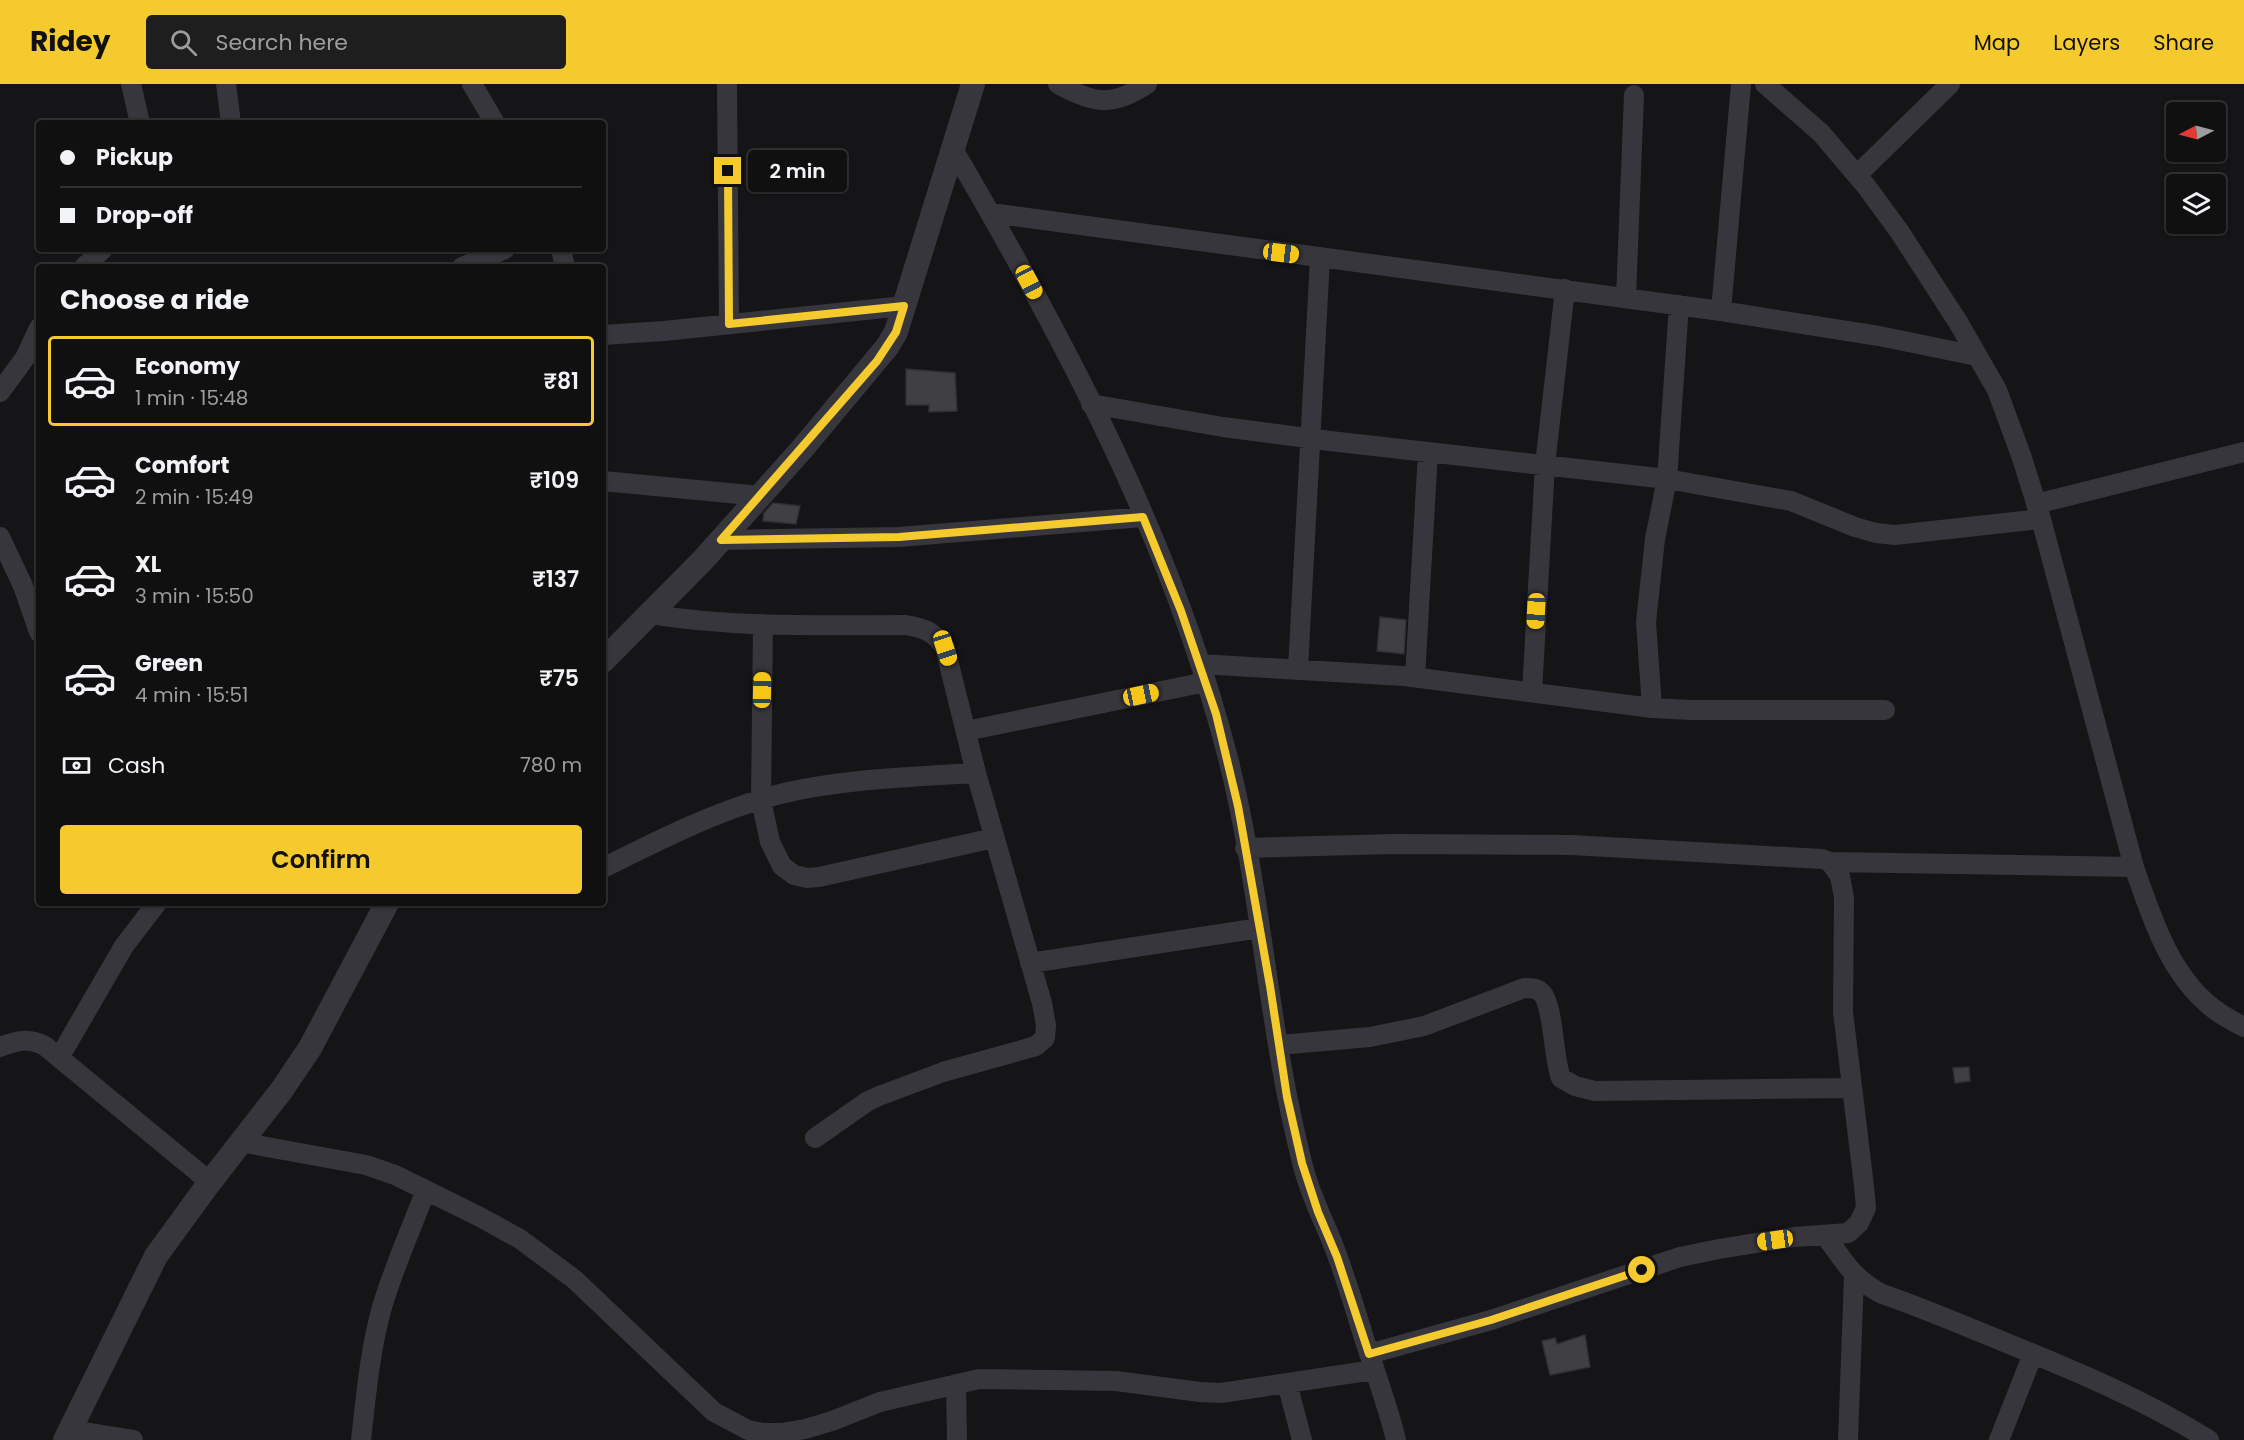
<!DOCTYPE html>
<html lang="en">
<head>
<meta charset="utf-8">
<style>
	:root { --surface:#101011; --page:#1e1e1f; --text:#f1f3f6; --muted:#9c9d9f; --line:#303031; --accent:#f5ca2f }
	body { margin:0; font-family:Poppins,sans-serif; background:var(--page); color:var(--text); height:100vh; display:flex; flex-direction:column; font-size:22px; white-space:nowrap }
	* { box-sizing:border-box; margin:0 }
	p { font-size:20px; color:var(--muted) }
	.icon { flex:none; width:33px; height:33px; fill:none; stroke:currentColor; stroke-width:2; stroke-linecap:round; stroke-linejoin:round }
	.map { position:relative; flex:1; overflow:hidden }
	.drawer { position:absolute; left:36px; top:180px; width:570px; height:642px; display:flex; flex-direction:column; background:var(--surface); border-radius:6px; box-shadow:0 2px 4px #0004,0 0 0 2px var(--line) }
	.drawer>* { flex:none }
	.banner { position:absolute; left:36px; top:36px; width:570px; height:132px; border-radius:6px; box-shadow:0 2px 4px #0004,0 0 0 2px var(--line); display:grid; align-content:center; height:132px; padding:0 24px; background:var(--surface) }
	.needle { width:39px; rotate:264deg }
	.buttons { position:absolute; left:2166px; top:18px; display:grid; gap:12px }
	.buttons a { display:grid; place-items:center; width:60px; height:60px; border-radius:6px; background:var(--surface); box-shadow:0 2px 4px #0004,0 0 0 2px var(--line); font-size:30px }
	.end { position:absolute; width:27px; height:27px; margin:-14px; border:8px solid #f5ca2f; background:#111; box-shadow:0 0 0 3px #111 }
	.from { border-radius:50% }
	.bubble { position:absolute; height:42px; border-radius:6px; background:var(--surface); box-shadow:0 2px 4px #0004,0 0 0 2px var(--line); font-size:20px; font-weight:600; line-height:42px; text-align:center }
	.car { position:absolute; width:18px; height:36px; margin:-18px -9px; border-radius:8px; box-shadow:0 0 4px 2px #0007; background:linear-gradient(#f5c518 24%,#345 0 40%,#f5c518 0 76%,#345 0 86%,#f5c518 0) }
	.banner b { display:flex; align-items:center; gap:21px; height:57px; font-size:22px }
	.banner b+b { border-top:2px solid var(--line) }
	.banner i { width:15px; height:15px; background:var(--text) }
	ul { padding:0; list-style:none }
	li { display:flex; align-items:center; gap:18px; height:90px; margin:0 12px 9px; padding:0 12px; border:3px solid transparent; border-radius:6px }
	li div { flex:1 }
	li b { display:block; font-size:22px }
	li em { font-style:normal; font-weight:600 }
	li.current { border-color:var(--accent) }
	li>.icon { width:54px; height:54px; stroke-width:1.5 }
	h2 { padding:0 24px; font-size:27px; line-height:72px }
	.pay { display:flex; align-items:center; gap:15px; height:66px; padding:0 24px; font-size:22px }
	.pay p { margin-inline-start:auto }
	.button { display:flex; gap:12px; margin-top:auto; padding:12px 24px }
	.button a { flex:1; height:69px; border-radius:6px; background:var(--accent); color:#111; font-size:24px; font-weight:600; line-height:69px; text-align:center }
	header { display:flex; align-items:center; gap:36px; box-sizing:border-box; height:84px; padding:0 30px; background:var(--accent); color:#111 }
	header strong { font-size:28px }
	nav { display:flex; gap:33px; margin-inline-start:auto; font-size:21px }
	.search { width:420px; height:54px; background:var(--page); display:flex; align-items:center; gap:15px; box-sizing:border-box; padding:0 21px; border-radius:6px; color:var(--muted); font-size:22px }
	.map>svg:first-child { display:block }
</style>
</head>
<body>
<header>
<strong>Ridey</strong>
<div class="search"><svg class="icon" aria-label="search" viewBox="0 0 24 24"><circle cx="10" cy="10" r="6"/><path d="M15 15l6 6"/></svg>Search here</div>
<nav><a>Map</a><a>Layers</a><a>Share</a></nav>
</header>
<div class="map">
<svg width="2244" height="1356" viewBox="0 0 2244 1356">
	<rect width="100%" height="100%" fill="#151517"/>
	<!-- building -->
	<path fill="#403f44" stroke="#302f33" stroke-width="1.5" d="M 906,285 L 955,289 L 957,327 L 929,328 L 929,321 L 906,321 Z
		M 773,419 L 800,422 L 796,440 L 763,437 L 764,429 Z
		M 1380,533 L 1406,536 L 1404,570 L 1377,567 Z
		M 1969,983 L 1970,997 L 1955,999 L 1953,984 Z
		M 1585,1251 L 1590,1283 L 1550,1291 L 1542,1257 L 1555,1254 L 1557,1260 Z"/>
	<g fill="none" stroke-linecap="round" stroke-linejoin="round">
		<!-- minor -->
		<path stroke="#36363c" stroke-width="20" d="M 131,0 L 140,39
			M 226,0 L 231,39
			M 472,0 L 495,39
			M 727,0 L 729,240
			M 1058,0 C 1094,20 1113,23 1147,0
			M 1765,0 L 1821,49 L 1866,102 L 1899,147 L 1958,238 L 1997,306 L 2022,374 L 2041,435 L 2134,783 C 2151,831 2168,887 2209,921 C 2219,930 2232,937 2244,943
			M 953,65 C 1065,256 1173,459 1228,674 C 1262,808 1268,948 1303,1082 C 1309,1107 1320,1129 1330,1153 C 1344,1186 1354,1223 1365,1257 C 1376,1290 1388,1323 1396,1356
			M 1857,91 L 1950,0
			M 991,129 L 1721,227 L 1879,252 L 1977,272
			M 561,165 L 565,183
			M 84,183 L 103,165
			M 462,183 L 505,165
			M 1626,214 L 1634,11
			M 1721,227 L 1741,0
			M 603,251 L 664,247 L 904,222
			M 0,308 L 25,274 L 39,244
			M 1091,320 L 1223,343 L 1330,357 L 1667,395 L 1791,417 L 1855,443 L 1876,449 L 1895,451 L 2041,435
			M 603,397 L 760,412
			M 2036,420 L 2244,368
			M 0,453 L 23,502 L 39,548
			M 721,456 L 899,453 L 1143,433
			M 649,530 C 734,544 820,541 906,541 C 924,544 935,548 945,564 L 976,689 L 1042,919 L 1046,941 L 1045,954 L 1036,962 L 943,988 L 879,1012 L 868,1017 L 815,1054
			M 763,540 L 761,716 L 770,758 L 782,782 L 794,791 L 807,794 L 819,793 L 994,754
			M 1200,580 L 1404,592 L 1652,624 L 1691,626 L 1885,626
			M 1298,585 L 1320,174
			M 1415,593 L 1428,368
			M 1532,608 L 1545,381 L 1565,205
			M 1652,624 L 1646,538 L 1655,455 L 1667,395 L 1679,221
			M 966,647 L 1206,598
			M 1245,764 L 1394,760 L 1572,761 L 1822,775 L 1830,778 L 1840,792 L 1844,814 L 1843,928 L 1864,1102 L 1866,1124 L 1859,1139 L 1848,1149 L 1794,1153 L 1719,1165 L 1680,1173 L 1491,1236 L 1369,1270
			M 1830,778 L 2134,783
			M 603,784 C 659,756 716,727 776,711 C 840,695 910,693 976,689
			M 1030,879 L 1260,844
			M 1279,961 L 1370,953 L 1424,942 L 1524,904 C 1531,904 1537,904 1542,909 C 1554,923 1553,974 1561,994 L 1575,1002 L 1595,1007 L 1851,1004
			M 0,963 C 16,957 29,953 45,962 L 210,1098
			M 59,974 L 124,862 L 157,819
			M 240,1058 L 366,1081 L 395,1091 L 480,1133 L 520,1155 L 574,1195 L 714,1328 L 748,1346 L 763,1349 L 782,1349 L 805,1345 L 832,1337 L 880,1318 L 979,1295 L 1116,1297 L 1200,1308 L 1221,1309 L 1374,1286
			M 1825,1151 C 1844,1177 1852,1194 1882,1210 C 1921,1223 1959,1240 1997,1255 C 2070,1285 2142,1314 2209,1356
			M 1287,1299 L 1302,1356
			M 956,1300 L 957,1356
			M 70,1346 L 133,1356
			M 361,1356 C 366,1312 370,1266 382,1223 C 394,1183 411,1145 426,1106
			M 1848,1356 L 1854,1192
			M 1999,1356 L 2033,1270"/>
		<!-- tertiary -->
		<path stroke="#36363c" stroke-width="24" d="M 603,577 L 703,476 L 802,365 L 887,263 L 896,248 L 973,0
			M 65,1356 L 156,1172 L 210,1098 L 281,1007 L 310,964 L 387,819"/>
	</g>
	<g fill="none" stroke-linecap="round" stroke-linejoin="round">
		<!-- route -->
		<path stroke="#f5ca2f" stroke-width="8" d="M 728,87 L 729,240 L 904,222 L 896,248 L 877,277 L 721,456 L 899,453 L 1143,433 L 1181,527 L 1216,630 L 1238,722 L 1270,902 L 1287,1013 L 1302,1079 L 1318,1128 L 1337,1173 L 1369,1270 L 1491,1236 L 1642,1186"/>
	</g>
</svg>
<div class="buttons">
<a><svg class="needle" viewBox="-14 -14 28 28"><path d="M0-13l5 13h-10z" fill="#e53935"/><path d="M0 13l5-13h-10z" fill="#9c9d9f"/></svg></a>
<a><svg class="icon" aria-label="layers" viewBox="0 0 24 24"><path d="M12 4l9 5-9 5-9-5zM3 14l9 5 9-5"/></svg></a>
</div>
<i class="end from" style="left:1642px;top:1186px"></i>
<i class="end" style="left:728px;top:87px"></i>
<div class="bubble" style="left:748px;top:66px;width:99px">2 min</div>
<i class="car" style="left:1281px;top:169px;rotate:97deg"></i>
<i class="car" style="left:1029px;top:198px;rotate:152deg"></i>
<i class="car" style="left:1536px;top:527px;rotate:183deg"></i>
<i class="car" style="left:945px;top:564px;rotate:162deg"></i>
<i class="car" style="left:762px;top:606px;rotate:1deg"></i>
<i class="car" style="left:1141px;top:611px;rotate:78deg"></i>
<i class="car" style="left:1775px;top:1156px;rotate:262deg"></i>
<div class="banner">
<b><i class="from"></i>Pickup</b>
<b><i></i>Drop-off</b>
</div>
<section class="drawer">
<h2>Choose a ride</h2>
<ul>
<li class="current"><svg class="icon" aria-label="car" viewBox="0 0 24 24"><path d="M5 17H2v-5l4-1 3-4h7l3 4 3 1v5h-3M9 17h6M6 11h13"/><circle cx="7" cy="17" r="2"/><circle cx="17" cy="17" r="2"/></svg><div><b>Economy</b><p>1 min · 15:48</p></div><em>₹81</em></li>
<li><svg class="icon" aria-label="car" viewBox="0 0 24 24"><path d="M5 17H2v-5l4-1 3-4h7l3 4 3 1v5h-3M9 17h6M6 11h13"/><circle cx="7" cy="17" r="2"/><circle cx="17" cy="17" r="2"/></svg><div><b>Comfort</b><p>2 min · 15:49</p></div><em>₹109</em></li>
<li><svg class="icon" aria-label="car" viewBox="0 0 24 24"><path d="M5 17H2v-5l4-1 3-4h7l3 4 3 1v5h-3M9 17h6M6 11h13"/><circle cx="7" cy="17" r="2"/><circle cx="17" cy="17" r="2"/></svg><div><b>XL</b><p>3 min · 15:50</p></div><em>₹137</em></li>
<li><svg class="icon" aria-label="car" viewBox="0 0 24 24"><path d="M5 17H2v-5l4-1 3-4h7l3 4 3 1v5h-3M9 17h6M6 11h13"/><circle cx="7" cy="17" r="2"/><circle cx="17" cy="17" r="2"/></svg><div><b>Green</b><p>4 min · 15:51</p></div><em>₹75</em></li>
</ul>
<div class="pay"><svg class="icon" aria-label="cash" viewBox="0 0 24 24"><path d="M3 7h18v10H3z"/><circle cx="12" cy="12" r="2"/></svg>Cash<p>780 m</p></div>
<div class="button"><a>Confirm</a></div>
</section>
</div>
</body>
</html>
